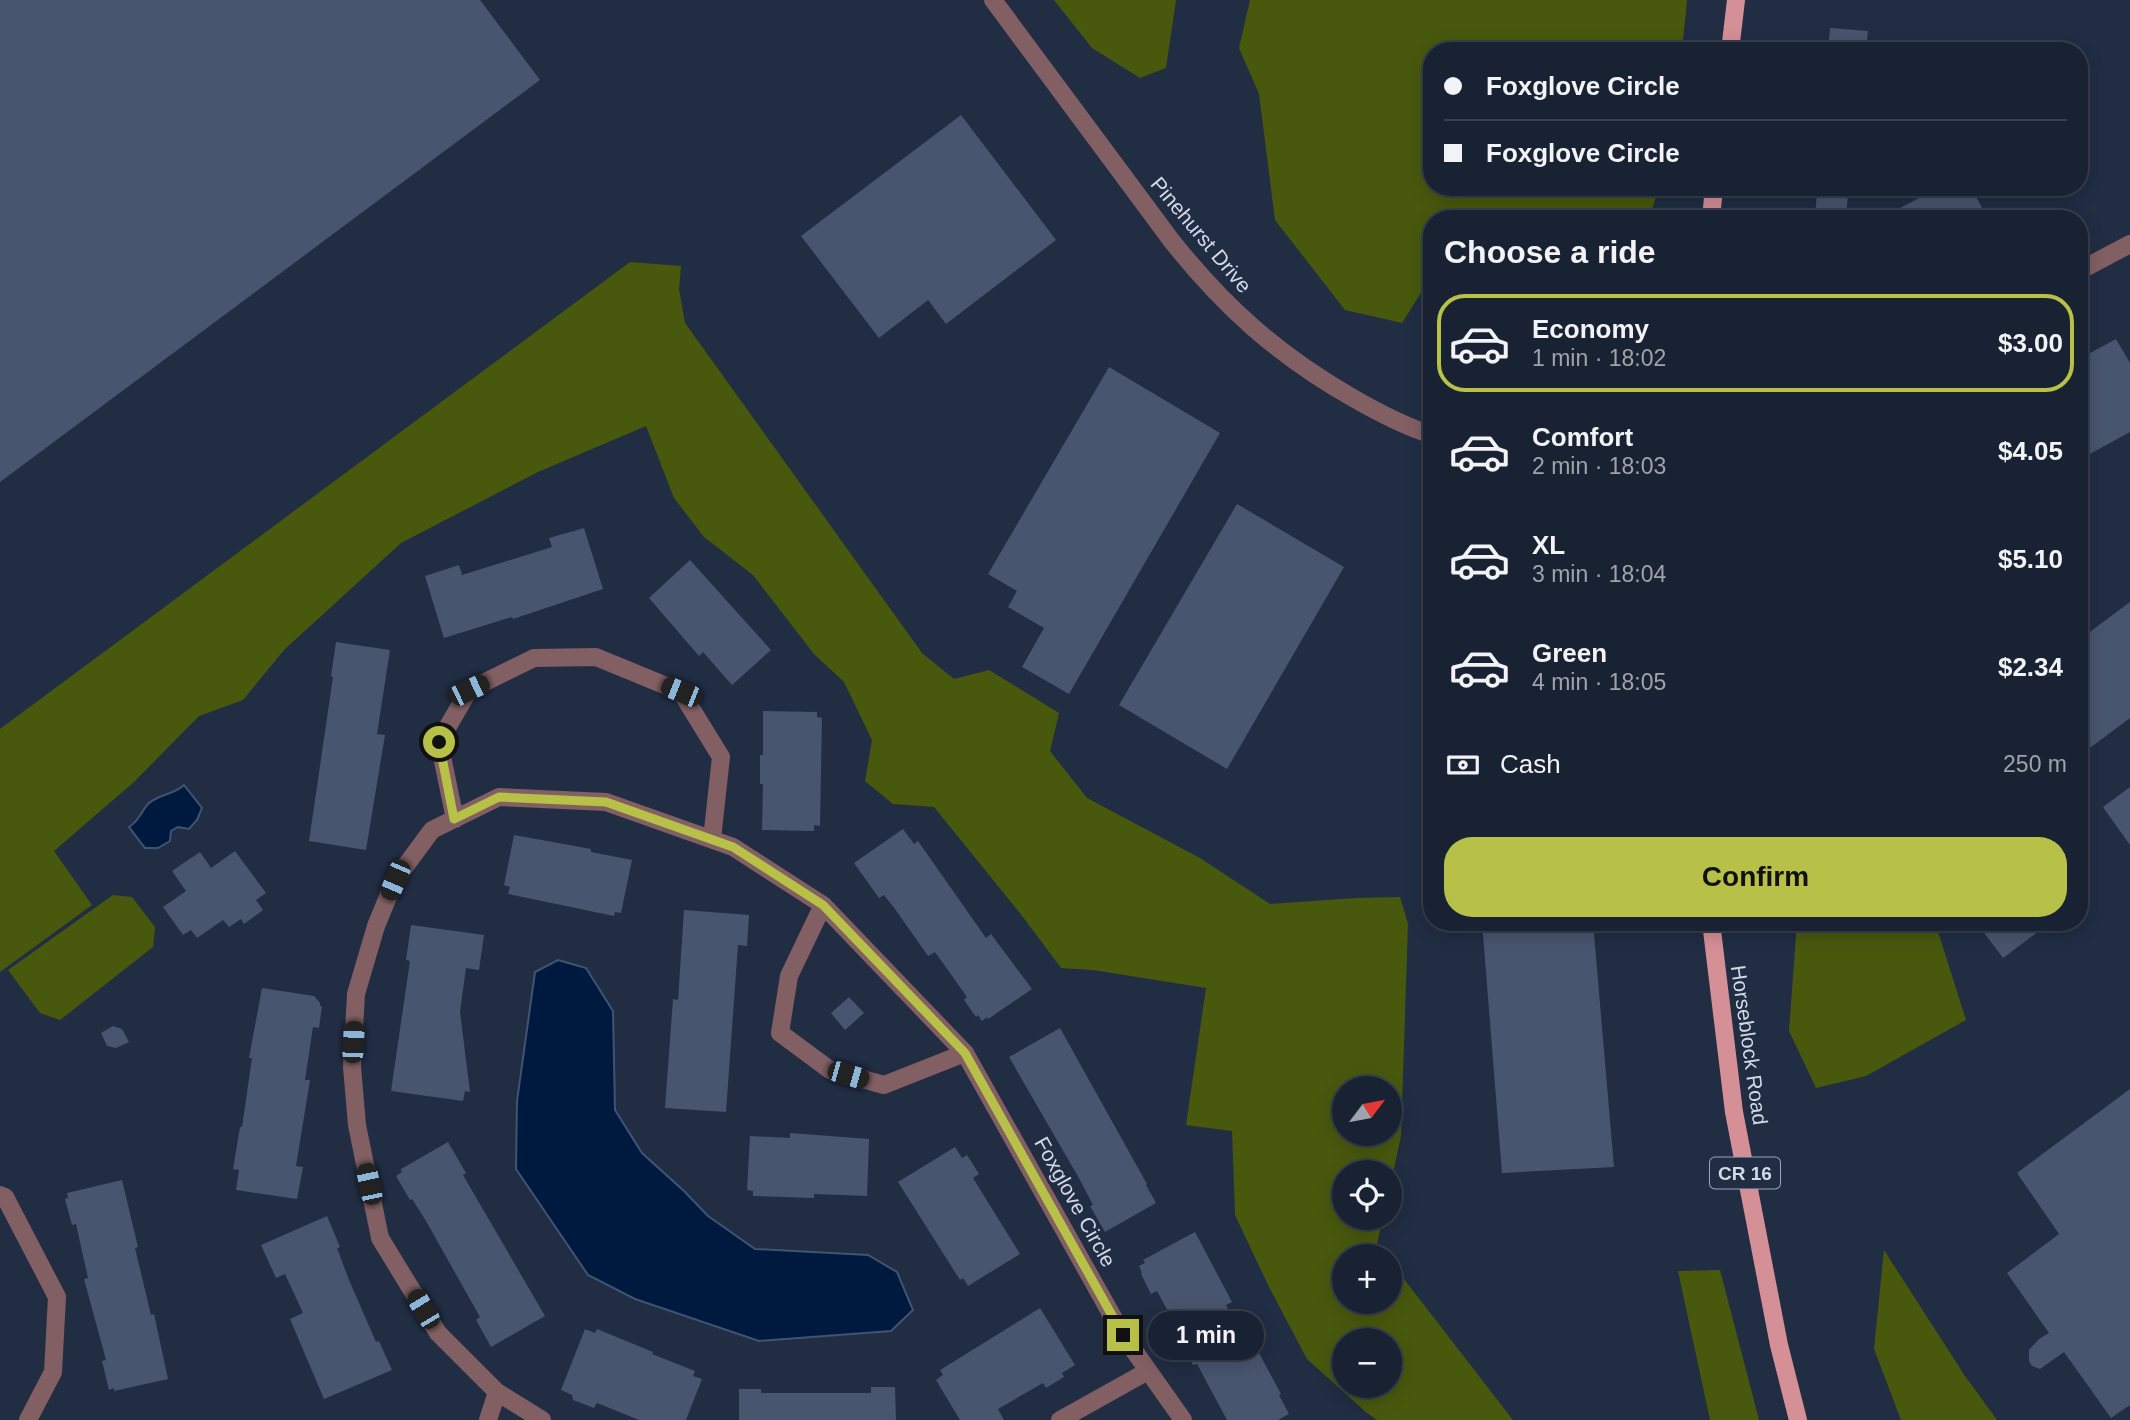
<!DOCTYPE html>
<html lang="en">
<head>
<meta charset="utf-8">
<style>
	:root { --surface:#192232; --page:#222a3a; --text:#f1f3f6; --muted:#9fa4ac; --line:#373f4d; --accent:#b8c147 }
	body { margin:0; font-family:Helvetica,sans-serif; background:var(--page); color:var(--text); height:100vh; display:flex; flex-direction:column; font-size:26px; white-space:nowrap }
	* { box-sizing:border-box; margin:0 }
	p { font-size:23px; color:var(--muted) }
	.icon { flex:none; width:38px; height:38px; fill:none; stroke:currentColor; stroke-width:2; stroke-linecap:round; stroke-linejoin:round }
	.map { position:relative; flex:1; overflow:hidden }
	.sheet { position:absolute; left:1423px; top:210px; width:665px; height:721px; display:flex; flex-direction:column; background:var(--surface); border-radius:28px; box-shadow:0 4px 18px #0003,0 0 0 2px var(--line) }
	.sheet>* { flex:none }
	.top-card { position:absolute; left:1423px; top:42px; width:665px; height:154px; border-radius:28px; box-shadow:0 4px 18px #0003,0 0 0 2px var(--line); display:grid; align-content:center; height:154px; padding:0 21px; background:var(--surface) }
	.needle { width:46px; rotate:58deg }
	.tools { position:absolute; left:1332px; top:1076px; display:grid; gap:14px }
	.tools a { display:grid; place-items:center; width:70px; height:70px; border-radius:50%; background:var(--surface); box-shadow:0 4px 18px #0003,0 0 0 2px var(--line); font-size:35px }
	.end { position:absolute; width:32px; height:32px; margin:-16px; border:9px solid #b8c147; background:#111; box-shadow:0 0 0 4px #111 }
	.from { border-radius:50% }
	.bubble { position:absolute; height:49px; border-radius:24px; background:var(--surface); box-shadow:0 4px 18px #0003,0 0 0 2px var(--line); font-size:23px; font-weight:800; line-height:49px; text-align:center }
	.car { position:absolute; width:21px; height:42px; margin:-21px -10px; border-radius:9px; box-shadow:0 0 5px 2px #0007; background:linear-gradient(#222 24%,#8ab4d8 0 40%,#222 0 76%,#8ab4d8 0 86%,#222 0) }
	.top-card b { display:flex; align-items:center; gap:24px; height:66px; font-size:26px }
	.top-card b+b { border-top:2px solid var(--line) }
	.top-card i { width:18px; height:18px; background:var(--text) }
	ul { padding:0; list-style:none }
	li { display:flex; align-items:center; gap:21px; height:98px; margin:0 14px 10px; padding:0 7px; border:4px solid transparent; border-radius:28px }
	li div { flex:1 }
	li b { display:block; font-size:26px }
	li em { font-style:normal; font-weight:800 }
	li.active { border-color:var(--accent) }
	li>.icon { width:63px; height:63px; stroke-width:1.5 }
	h2 { padding:0 21px; font-size:32px; line-height:84px }
	.pay { display:flex; align-items:center; gap:18px; height:77px; padding:0 21px; font-size:26px }
	.pay p { margin-inline-start:auto }
	.cta { display:flex; gap:14px; margin-top:auto; padding:14px 21px }
	.cta a { flex:1; height:80px; border-radius:28px; background:var(--accent); color:#111; font-size:28px; font-weight:800; line-height:80px; text-align:center }
	.map>svg:first-child { display:block }
</style>
</head>
<body>
<div class="map">
<svg width="2130" height="1420" viewBox="0 0 2130 1420">
	<rect width="100%" height="100%" fill="#212d43"/>
	<!-- green -->
	<path fill="#48590e" fill-rule="evenodd" d="M 1054,0 L 1176,0 L 1166,68 L 1140,78 L 1092,48 Z
		M 1250,0 L 1687,0 L 1682,51 L 1432,51 L 1432,187 L 1659,187 L 1649,219 L 1432,219 L 1431,277 L 1402,323 L 1345,310 L 1275,220 L 1259,94 L 1239,48 Z
		M 630,262 L 681,266 L 679,289 L 685,323 L 922,653 L 954,679 L 989,670 L 1059,713 L 1050,751 L 1087,798 L 1200,858 L 1270,904 L 1356,898 L 1400,897 L 1408,924 L 1401,1136 L 1390,1187 L 1390,1172 L 1344,1172 L 1344,1218 L 1383,1218 L 1377,1244 L 1386,1256 L 1344,1256 L 1344,1302 L 1390,1302 L 1390,1261 L 1513,1420 L 1377,1420 L 1367,1413 L 1307,1359 L 1269,1287 L 1235,1215 L 1232,1131 L 1186,1125 L 1206,988 L 1093,970 L 1061,968 L 1023,917 L 934,807 L 893,804 L 865,781 L 872,740 L 844,682 L 814,654 L 753,575 L 704,537 L 674,498 L 646,426 L 538,472 L 401,543 L 284,650 L 243,700 L 199,716 L 134,782 L 54,851 L 92,905 L 0,972 L 0,729 ZM 1390,1088 L 1390,1134 L 1344,1134 L 1344,1088 ZM 1390,1340 L 1390,1386 L 1344,1386 L 1344,1340 Z
		M 113,895 L 132,897 L 155,927 L 153,947 L 60,1020 L 40,1013 L 8,970 Z
		M 1797,922 L 1935,922 L 1966,1020 L 1866,1076 L 1816,1088 L 1789,1031 Z
		M 1884,1250 L 1965,1376 L 1997,1420 L 1901,1420 L 1874,1349 Z
		M 1720,1270 L 1759,1420 L 1710,1420 L 1678,1271 Z"/>
	<!-- water -->
	<path fill="#001a3f" stroke="#3f5472" stroke-width="2" d="M 184,785 L 202,808 L 197,820 L 189,829 L 178,827 L 171,831 L 170,841 L 158,848 L 145,848 L 129,827 C 140,820 140,813 148,804 C 158,794 174,795 184,785 Z
		M 558,960 L 586,968 L 613,1011 L 615,1110 L 642,1153 L 684,1191 L 708,1216 L 755,1249 L 868,1255 L 897,1272 L 913,1310 L 891,1331 L 759,1341 L 635,1299 L 588,1275 L 516,1169 L 517,1101 L 535,972 Z"/>
	<!-- building -->
	<path fill="#48556e" d="M 0,0 L 480,0 L 540,80 L 0,482 Z
		M 1830,28 L 1868,31 L 1866,51 L 1828,51 Z
		M 961,115 L 1056,240 L 946,324 L 928,300 L 879,338 L 801,236 Z
		M 1940,187 L 1971,187 L 1988,219 L 1879,219 Z
		M 1817,191 L 1848,194 L 1846,219 L 1815,219 Z
		M 2116,339 L 2130,363 L 2130,432 L 2079,460 L 2079,359 Z
		M 1109,367 L 1220,433 L 1069,694 L 1022,667 L 1044,628 L 1008,607 L 1017,591 L 988,574 Z
		M 1237,504 L 1344,567 L 1227,769 L 1119,705 Z
		M 584,528 L 603,589 L 513,619 L 512,617 L 444,638 L 425,576 L 459,565 L 462,575 L 552,547 L 549,538 Z
		M 690,560 L 771,650 L 732,685 L 703,652 L 699,656 L 649,598 Z
		M 2130,602 L 2130,718 L 2079,756 L 2079,640 Z
		M 336,642 L 390,650 L 377,734 L 385,735 L 366,850 L 309,841 L 333,677 L 331,676 Z
		M 763,711 L 817,712 L 817,717 L 822,718 L 820,826 L 814,825 L 814,831 L 762,830 L 763,784 L 760,784 L 760,755 L 763,755 Z
		M 2130,787 L 2130,845 L 2103,807 Z
		M 903,829 L 914,844 L 918,841 L 986,938 L 991,934 L 1032,989 L 988,1019 L 987,1017 L 982,1021 L 978,1015 L 976,1017 L 964,1000 L 967,997 L 935,952 L 928,956 L 895,909 L 884,895 L 879,898 L 854,863 Z
		M 514,835 L 591,849 L 591,852 L 632,860 L 621,913 L 615,912 L 614,916 L 508,894 L 510,887 L 504,885 Z
		M 235,851 L 266,893 L 256,900 L 263,910 L 244,924 L 241,919 L 229,927 L 223,920 L 197,938 L 191,930 L 183,935 L 163,907 L 186,891 L 172,871 L 200,852 L 211,868 Z
		M 684,910 L 749,915 L 747,946 L 738,945 L 726,1112 L 665,1108 L 673,999 L 678,1000 Z
		M 1482,922 L 1593,922 L 1614,1167 L 1502,1173 Z
		M 1976,922 L 2051,922 L 2003,958 Z
		M 411,925 L 484,935 L 479,970 L 466,968 L 460,1012 L 470,1092 L 465,1091 L 463,1101 L 391,1091 L 410,961 L 406,960 Z
		M 262,988 L 314,996 L 320,1003 L 320,1006 L 322,1006 L 319,1028 L 313,1027 L 305,1080 L 310,1080 L 296,1166 L 303,1167 L 297,1199 L 236,1190 L 239,1170 L 233,1169 L 240,1127 L 242,1127 L 252,1058 L 249,1058 Z
		M 849,997 L 864,1013 L 845,1030 L 831,1013 Z
		M 113,1026 L 122,1029 L 129,1042 L 116,1048 L 107,1046 L 101,1033 Z
		M 1060,1028 L 1147,1184 L 1146,1185 L 1156,1203 L 1105,1232 L 1090,1206 L 1093,1205 L 1080,1180 L 1009,1057 Z
		M 2130,1089 L 2130,1405 L 2111,1418 L 2064,1352 L 2040,1369 L 2032,1366 L 2029,1361 L 2029,1350 L 2039,1339 L 2049,1333 L 2007,1273 L 2059,1234 L 2017,1173 Z
		M 790,1133 L 869,1139 L 867,1196 L 814,1194 L 814,1198 L 753,1196 L 753,1191 L 747,1190 L 750,1136 L 790,1138 Z
		M 448,1142 L 466,1173 L 463,1175 L 545,1316 L 491,1347 L 476,1320 L 480,1317 L 467,1294 L 426,1221 L 412,1199 L 410,1200 L 396,1176 L 402,1172 L 401,1169 Z
		M 955,1147 L 962,1158 L 967,1155 L 979,1174 L 973,1178 L 1020,1254 L 968,1286 L 963,1278 L 960,1280 L 898,1182 Z
		M 122,1180 L 138,1247 L 135,1248 L 151,1315 L 154,1314 L 168,1379 L 114,1391 L 114,1388 L 109,1390 L 102,1361 L 106,1360 L 84,1279 L 88,1278 L 76,1224 L 72,1225 L 65,1199 L 68,1198 L 67,1193 Z
		M 327,1216 L 340,1247 L 337,1248 L 349,1280 L 376,1342 L 379,1341 L 392,1370 L 324,1399 L 290,1319 L 303,1313 L 285,1274 L 276,1278 L 261,1245 Z
		M 1195,1232 L 1232,1302 L 1226,1305 L 1246,1342 L 1251,1338 L 1281,1394 L 1279,1395 L 1289,1414 L 1278,1420 L 1227,1420 L 1197,1364 L 1193,1365 L 1180,1340 L 1183,1339 L 1157,1291 L 1151,1294 L 1141,1274 L 1142,1273 L 1139,1266 L 1145,1263 L 1143,1260 Z
		M 1040,1308 L 1075,1365 L 1062,1373 L 1064,1377 L 1046,1388 L 1043,1383 L 998,1409 L 1004,1420 L 960,1420 L 936,1380 L 943,1375 L 940,1370 Z
		M 585,1329 L 595,1333 L 597,1329 L 653,1352 L 652,1354 L 695,1371 L 693,1376 L 702,1379 L 686,1420 L 639,1420 L 597,1403 L 594,1408 L 573,1400 L 572,1395 L 561,1390 Z
		M 871,1387 L 895,1387 L 896,1420 L 739,1420 L 739,1389 L 761,1389 L 761,1393 L 871,1393 Z"/>
	<g fill="none" stroke-linecap="round" stroke-linejoin="round">
		<!-- minor -->
		<path stroke="#825f62" stroke-width="18" d="M 993,0 L 1171,240 C 1224,307 1279,356 1353,398 C 1379,413 1404,426 1432,435
			M 2079,271 L 2130,244
			M 455,819 L 439,742 L 469,690 L 534,658 L 596,657 L 681,692 L 721,757 L 712,839
			M 823,905 L 789,976 L 780,1033 L 830,1070 L 884,1085 L 965,1053
			M 0,1195 L 5,1197 L 57,1297 L 53,1372 L 28,1420
			M 488,1420 L 497,1392
			M 542,1420 L 497,1392 L 438,1333 L 380,1238 L 357,1125 L 352,1067 L 356,994 L 376,926 L 395,880 L 432,830 L 499,797 L 606,802 L 733,847 L 823,905 L 965,1053 L 1123,1335 L 1183,1420
			M 1060,1420 L 1148,1371"/>
		<!-- major -->
		<path stroke="#d58f96" stroke-width="18" d="M 1730,51 L 1736,0
			M 1711,219 L 1714,187
			M 1711,922 L 1734,1112 L 1779,1345 L 1798,1420"/>
	</g>
	<g fill="none" stroke-linecap="round" stroke-linejoin="round">
		<!-- route -->
		<path stroke="#b8c147" stroke-width="9" d="M 439,742 L 454,819 L 499,797 L 606,802 L 733,847 L 823,905 L 965,1053 L 1123,1335"/>
	</g>
	<g text-anchor="middle" stroke-width="6" stroke-linejoin="round" paint-order="stroke">
		<!-- shield labels -->
		<rect fill="#212d43" stroke="#9da6b7" stroke-width="2" x="1710" y="1157.5" width="70" height="31" rx="5"/>
		<g font-size="19" font-weight="bold" fill="#d2dae9">
			<text x="1745" y="1180">CR 16</text>
		</g>
		<!-- street labels -->
		<g font-size="21" fill="#d2dae9" stroke="#212d43">
			<text transform="translate(1201 235) rotate(50)" y="7">Pinehurst Drive</text>
			<text transform="translate(1749 1045) rotate(82)" y="7">Horseblock Road</text>
			<text transform="translate(1075 1202) rotate(61)" y="7">Foxglove Circle</text>
		</g>
	</g>
</svg>
<div class="tools">
<a><svg class="needle" viewBox="-14 -14 28 28"><path d="M0-13l5 13h-10z" fill="#e53935"/><path d="M0 13l5-13h-10z" fill="#9fa4ac"/></svg></a>
<a><svg class="icon" aria-label="locate" viewBox="0 0 24 24"><circle cx="12" cy="12" r="6"/><path d="M12 2v4M12 18v4M2 12h4M18 12h4"/></svg></a>
<a>+</a>
<a>−</a>
</div>
<i class="end from" style="left:439px;top:742px"></i>
<i class="end" style="left:1123px;top:1335px"></i>
<div class="bubble" style="left:1148px;top:1311px;width:116px">1 min</div>
<i class="car" style="left:469px;top:690px;rotate:64deg"></i>
<i class="car" style="left:681px;top:692px;rotate:292deg"></i>
<i class="car" style="left:395px;top:880px;rotate:203deg"></i>
<i class="car" style="left:353px;top:1042px;rotate:3deg"></i>
<i class="car" style="left:848px;top:1075px;rotate:106deg"></i>
<i class="car" style="left:369px;top:1184px;rotate:348deg"></i>
<i class="car" style="left:423px;top:1309px;rotate:329deg"></i>
<div class="top-card">
<b><i class="from"></i>Foxglove Circle</b>
<b><i></i>Foxglove Circle</b>
</div>
<section class="sheet">
<h2>Choose a ride</h2>
<ul>
<li class="active"><svg class="icon" aria-label="car" viewBox="0 0 24 24"><path d="M5 17H2v-5l4-1 3-4h7l3 4 3 1v5h-3M9 17h6M6 11h13"/><circle cx="7" cy="17" r="2"/><circle cx="17" cy="17" r="2"/></svg><div><b>Economy</b><p>1 min · 18:02</p></div><em>$3.00</em></li>
<li><svg class="icon" aria-label="car" viewBox="0 0 24 24"><path d="M5 17H2v-5l4-1 3-4h7l3 4 3 1v5h-3M9 17h6M6 11h13"/><circle cx="7" cy="17" r="2"/><circle cx="17" cy="17" r="2"/></svg><div><b>Comfort</b><p>2 min · 18:03</p></div><em>$4.05</em></li>
<li><svg class="icon" aria-label="car" viewBox="0 0 24 24"><path d="M5 17H2v-5l4-1 3-4h7l3 4 3 1v5h-3M9 17h6M6 11h13"/><circle cx="7" cy="17" r="2"/><circle cx="17" cy="17" r="2"/></svg><div><b>XL</b><p>3 min · 18:04</p></div><em>$5.10</em></li>
<li><svg class="icon" aria-label="car" viewBox="0 0 24 24"><path d="M5 17H2v-5l4-1 3-4h7l3 4 3 1v5h-3M9 17h6M6 11h13"/><circle cx="7" cy="17" r="2"/><circle cx="17" cy="17" r="2"/></svg><div><b>Green</b><p>4 min · 18:05</p></div><em>$2.34</em></li>
</ul>
<div class="pay"><svg class="icon" aria-label="cash" viewBox="0 0 24 24"><path d="M3 7h18v10H3z"/><circle cx="12" cy="12" r="2"/></svg>Cash<p>250 m</p></div>
<div class="cta"><a>Confirm</a></div>
</section>
</div>
</body>
</html>
